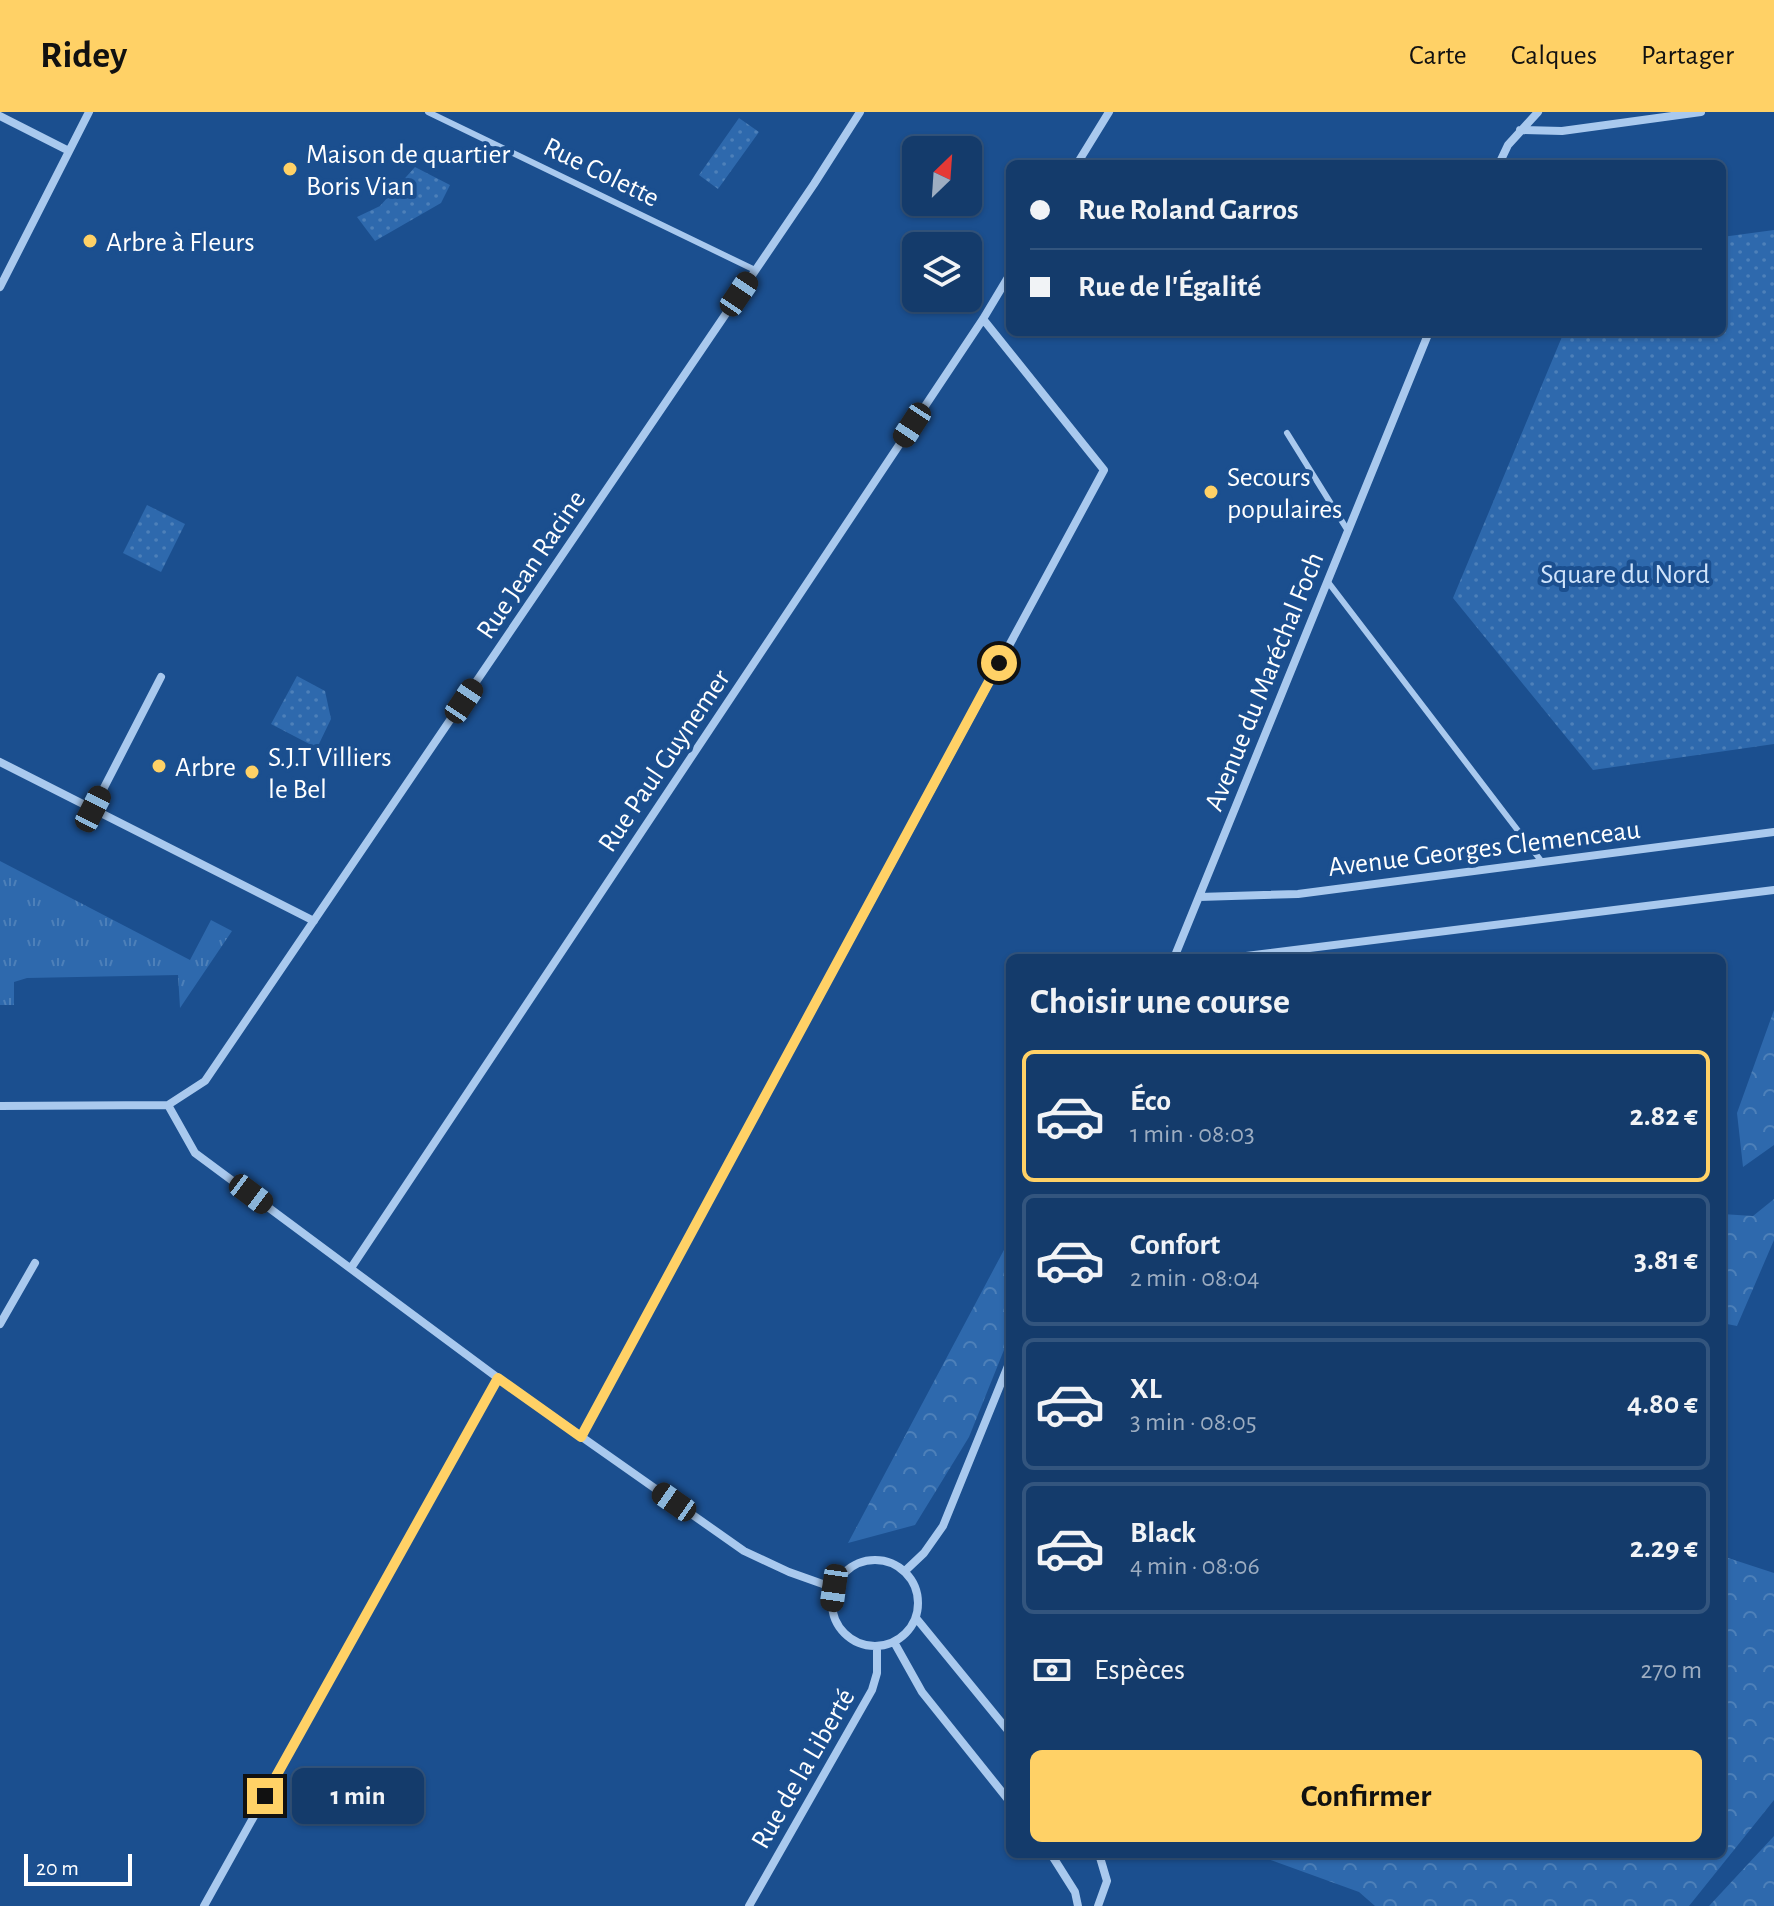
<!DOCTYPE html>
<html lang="fr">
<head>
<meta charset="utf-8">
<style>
	:root { --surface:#143b6b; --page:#1d4271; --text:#f1f3f6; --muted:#9dadc1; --line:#33557e; --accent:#ffd166 }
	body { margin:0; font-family:"Alegreya Sans",sans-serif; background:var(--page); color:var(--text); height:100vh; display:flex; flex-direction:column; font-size:30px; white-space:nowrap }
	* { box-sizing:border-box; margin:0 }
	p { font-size:26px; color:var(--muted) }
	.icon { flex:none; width:44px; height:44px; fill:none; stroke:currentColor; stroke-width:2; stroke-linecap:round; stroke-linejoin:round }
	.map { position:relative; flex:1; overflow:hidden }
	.panel { position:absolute; left:1006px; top:842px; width:720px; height:904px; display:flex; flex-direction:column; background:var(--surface); border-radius:12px; box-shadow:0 2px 6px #0004,0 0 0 2px var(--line) }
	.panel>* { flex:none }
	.guide { position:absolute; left:1006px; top:48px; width:720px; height:176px; border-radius:12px; box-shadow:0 2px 6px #0004,0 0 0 2px var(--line); display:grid; align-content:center; height:176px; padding:0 24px; background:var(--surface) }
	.needle { width:52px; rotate:25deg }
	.tools { position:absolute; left:902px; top:24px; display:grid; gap:16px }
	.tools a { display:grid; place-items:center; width:80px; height:80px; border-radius:12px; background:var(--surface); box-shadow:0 2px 6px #0004,0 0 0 2px var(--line); font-size:40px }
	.scale { position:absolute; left:24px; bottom:20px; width:108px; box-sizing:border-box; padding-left:8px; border:4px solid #fff; border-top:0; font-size:22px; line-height:28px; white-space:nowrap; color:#fff; -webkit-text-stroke:6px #1b4f8f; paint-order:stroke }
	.end { position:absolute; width:36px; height:36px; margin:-18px; border:10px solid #ffd166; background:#111; box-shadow:0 0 0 4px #111 }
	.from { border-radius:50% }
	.bubble { position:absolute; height:56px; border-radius:12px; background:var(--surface); box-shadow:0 2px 6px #0004,0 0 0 2px var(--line); font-size:26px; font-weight:700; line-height:56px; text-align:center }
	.car { position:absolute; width:24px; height:48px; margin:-24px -12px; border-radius:10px; box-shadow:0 0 6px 2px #0007; background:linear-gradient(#222 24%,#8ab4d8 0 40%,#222 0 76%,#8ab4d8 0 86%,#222 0) }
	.guide b { display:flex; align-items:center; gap:28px; height:76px; font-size:30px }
	.guide b+b { border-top:2px solid var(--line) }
	.guide i { width:20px; height:20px; background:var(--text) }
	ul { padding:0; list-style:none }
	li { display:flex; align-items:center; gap:24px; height:132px; margin:0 16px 12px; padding:0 8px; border:4px solid var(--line); border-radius:12px }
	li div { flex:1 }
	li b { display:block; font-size:30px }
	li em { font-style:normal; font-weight:700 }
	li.active { border-color:var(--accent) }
	li>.icon { width:72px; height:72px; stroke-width:1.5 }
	h2 { padding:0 24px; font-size:36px; line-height:96px }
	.pay { display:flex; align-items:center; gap:20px; height:88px; padding:0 24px; font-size:30px }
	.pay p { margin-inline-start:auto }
	.action { display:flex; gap:16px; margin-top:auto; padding:16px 24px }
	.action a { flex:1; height:92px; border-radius:12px; background:var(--accent); color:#111; font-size:32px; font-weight:700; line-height:92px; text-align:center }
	header { display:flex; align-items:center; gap:48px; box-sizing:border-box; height:112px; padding:0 40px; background:var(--accent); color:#111 }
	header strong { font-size:38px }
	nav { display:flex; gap:44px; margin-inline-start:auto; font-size:28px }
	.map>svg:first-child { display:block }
</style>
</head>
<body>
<header>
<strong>Ridey</strong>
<nav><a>Carte</a><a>Calques</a><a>Partager</a></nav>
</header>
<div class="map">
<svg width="1774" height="1794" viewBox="0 0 1774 1794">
	<defs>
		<pattern id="grass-tufts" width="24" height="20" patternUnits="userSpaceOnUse" patternTransform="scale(2)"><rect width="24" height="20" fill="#2e69ad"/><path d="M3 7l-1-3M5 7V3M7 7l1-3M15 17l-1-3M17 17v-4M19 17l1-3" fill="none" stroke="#4d80b9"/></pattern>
		<pattern id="forest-crowns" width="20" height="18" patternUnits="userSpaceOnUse" patternTransform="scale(2)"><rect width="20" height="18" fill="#2e69ad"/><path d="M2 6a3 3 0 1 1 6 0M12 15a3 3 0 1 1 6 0" fill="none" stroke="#4d80b9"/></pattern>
		<pattern id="park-dots" width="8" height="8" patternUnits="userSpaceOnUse" patternTransform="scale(2)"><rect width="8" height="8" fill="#2e69ad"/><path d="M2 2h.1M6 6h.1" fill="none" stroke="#4d80b9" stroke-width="1.8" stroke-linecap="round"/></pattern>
	</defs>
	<rect width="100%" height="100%" fill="#1b4f8f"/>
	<!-- grass -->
	<path fill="url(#grass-tufts)" d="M 0,749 L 190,848 L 211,808 L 232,819 L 180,896 L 178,863 L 27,866 L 14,870 L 14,893 L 0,893 Z"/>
	<!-- forest -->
	<path fill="url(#forest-crowns)" d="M 1774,898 L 1774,1033 L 1743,1055 L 1737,1001 Z
		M 1774,1087 L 1774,1128 L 1737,1214 L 1722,1211 L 1722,1102 L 1753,1104 Z
		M 1005,1136 L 1010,1141 L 1010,1223 L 969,1325 L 915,1413 L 848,1431 Z
		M 1722,1444 L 1774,1461 L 1774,1688 L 1689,1794 L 1375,1794 L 1359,1780 L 1268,1747 L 1266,1742 L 1722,1742 Z
		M 1774,1724 L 1774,1794 L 1709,1794 Z"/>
	<!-- park -->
	<path fill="url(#park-dots)" d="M 739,6 L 759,20 L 718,77 L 699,63 Z
		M 415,55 L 450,73 L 441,91 L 375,129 L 357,105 L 380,94 Z
		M 1774,118 L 1774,632 L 1593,658 L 1453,486 L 1564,220 L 1722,220 L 1722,125 Z
		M 147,393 L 185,412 L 161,460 L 123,441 Z
		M 297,564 L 325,579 L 331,607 L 317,636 L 271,612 Z"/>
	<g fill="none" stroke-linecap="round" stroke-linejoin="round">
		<!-- service -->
		<path stroke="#a9c9ee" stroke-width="6" d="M 428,0 L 755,158
			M 1287,321 L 1348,419
			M 1328,470 L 1542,750"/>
		<!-- minor -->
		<path stroke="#a9c9ee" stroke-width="8" d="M 0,4 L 69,39
			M 1520,18 L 1562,19 L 1701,0
			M 1077,52 L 1109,0
			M 1499,52 L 1508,33 L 1538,0
			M 0,175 L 89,0
			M 0,650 L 314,809
			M 93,697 L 161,565
			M 1199,785 L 1298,782 L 1774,720
			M 1174,846 L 1429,220
			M 1230,846 L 1774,778
			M 168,993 L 205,969 L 814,72 L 860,0
			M 168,993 L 195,1041 L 498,1266 L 744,1439 L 789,1460 L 834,1476
			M 0,994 L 168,993
			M 351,1156 L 983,207 L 1010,162
			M 0,1212 L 35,1151
			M 581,1325 L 1104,358 L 983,207
			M832 1491a43 43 0 1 1 86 0a43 43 0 1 1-86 0Z
			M 905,1459 L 924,1441 L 943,1414 L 1010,1249
			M 916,1506 L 1010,1621
			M 894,1530 L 922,1580 L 1010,1690
			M 1051,1742 L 1075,1780 L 1078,1794
			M 204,1794 L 498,1266
			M 749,1794 L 872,1578 L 877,1561 L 877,1534
			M 1098,1794 L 1107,1769 L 1099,1742"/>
	</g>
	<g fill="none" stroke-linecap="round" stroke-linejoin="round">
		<!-- route -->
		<path stroke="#ffd166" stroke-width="10" d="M 265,1684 L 498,1266 L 581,1325 L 999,551"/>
	</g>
	<!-- markers -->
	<g fill="#ffd166" stroke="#1b4f8f" stroke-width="3">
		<circle cx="290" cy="57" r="8"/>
		<circle cx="90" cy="129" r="8"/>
		<circle cx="1211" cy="380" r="8"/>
		<circle cx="159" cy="654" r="8"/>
		<circle cx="252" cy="660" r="8"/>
	</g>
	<g text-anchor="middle" stroke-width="8" stroke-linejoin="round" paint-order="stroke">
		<!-- poi labels -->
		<g font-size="28" fill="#fff" stroke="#1b4f8f" text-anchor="start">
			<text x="306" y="51">Maison de quartier<tspan x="306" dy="32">Boris Vian</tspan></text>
			<text x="106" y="139">Arbre à Fleurs</text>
			<text x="1227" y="374">Secours<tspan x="1227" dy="32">populaires</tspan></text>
			<text x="268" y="654">S.J.T Villiers<tspan x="268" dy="32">le Bel</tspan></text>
			<text x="175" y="664">Arbre</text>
		</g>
		<!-- street labels -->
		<g font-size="28" fill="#fff" stroke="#1b4f8f">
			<text transform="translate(602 59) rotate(26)" y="10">Rue Colette</text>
			<text transform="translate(530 452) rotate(-56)" y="10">Rue Jean Racine</text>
			<text transform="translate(1263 569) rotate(-68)" y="10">Avenue du Maréchal Foch</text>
			<text transform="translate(663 648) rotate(-56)" y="10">Rue Paul Guynemer</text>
			<text transform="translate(1484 735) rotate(-7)" y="10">Avenue Georges Clemenceau</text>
			<text transform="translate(802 1656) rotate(-60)" y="10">Rue de la Liberté</text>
		</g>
		<!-- park labels -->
		<g font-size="28" fill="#cfe3fa" stroke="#1b4f8f">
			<text x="1625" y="471">Square du Nord</text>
		</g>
	</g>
</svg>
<div class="tools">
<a><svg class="needle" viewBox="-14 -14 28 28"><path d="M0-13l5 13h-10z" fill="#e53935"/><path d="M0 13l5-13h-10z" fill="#9dadc1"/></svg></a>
<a><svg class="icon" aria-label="layers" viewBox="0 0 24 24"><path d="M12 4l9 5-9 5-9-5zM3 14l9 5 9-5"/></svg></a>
</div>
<div class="scale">20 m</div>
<i class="end from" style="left:999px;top:551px"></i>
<i class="end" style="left:265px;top:1684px"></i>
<div class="bubble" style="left:292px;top:1656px;width:132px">1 min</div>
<i class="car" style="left:739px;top:182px;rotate:34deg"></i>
<i class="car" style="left:912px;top:313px;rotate:213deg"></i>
<i class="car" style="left:464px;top:589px;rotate:34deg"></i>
<i class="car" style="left:93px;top:697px;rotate:27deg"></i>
<i class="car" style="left:251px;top:1082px;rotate:127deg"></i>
<i class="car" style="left:674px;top:1390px;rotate:305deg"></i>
<i class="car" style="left:834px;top:1476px;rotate:188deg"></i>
<div class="guide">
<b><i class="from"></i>Rue Roland Garros</b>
<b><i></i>Rue de l'Égalité</b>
</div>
<section class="panel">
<h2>Choisir une course</h2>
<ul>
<li class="active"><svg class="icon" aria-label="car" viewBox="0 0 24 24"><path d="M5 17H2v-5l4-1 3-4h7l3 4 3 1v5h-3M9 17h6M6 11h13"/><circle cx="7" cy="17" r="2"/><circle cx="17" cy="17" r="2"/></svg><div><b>Éco</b><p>1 min · 08:03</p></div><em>2.82 €</em></li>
<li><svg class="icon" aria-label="car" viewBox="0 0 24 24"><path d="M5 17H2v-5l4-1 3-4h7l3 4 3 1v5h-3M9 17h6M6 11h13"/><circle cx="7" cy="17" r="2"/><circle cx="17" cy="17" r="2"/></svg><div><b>Confort</b><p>2 min · 08:04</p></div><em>3.81 €</em></li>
<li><svg class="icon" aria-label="car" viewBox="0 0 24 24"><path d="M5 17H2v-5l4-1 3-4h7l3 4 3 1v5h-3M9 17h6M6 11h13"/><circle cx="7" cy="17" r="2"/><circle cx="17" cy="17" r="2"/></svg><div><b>XL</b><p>3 min · 08:05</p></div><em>4.80 €</em></li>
<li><svg class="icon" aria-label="car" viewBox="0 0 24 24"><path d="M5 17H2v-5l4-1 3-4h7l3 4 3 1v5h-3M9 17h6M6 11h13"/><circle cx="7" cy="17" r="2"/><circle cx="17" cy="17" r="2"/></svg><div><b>Black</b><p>4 min · 08:06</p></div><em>2.29 €</em></li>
</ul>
<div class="pay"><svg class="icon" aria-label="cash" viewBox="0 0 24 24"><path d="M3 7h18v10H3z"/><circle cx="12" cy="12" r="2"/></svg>Espèces<p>270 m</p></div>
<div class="action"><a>Confirmer</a></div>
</section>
</div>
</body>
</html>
